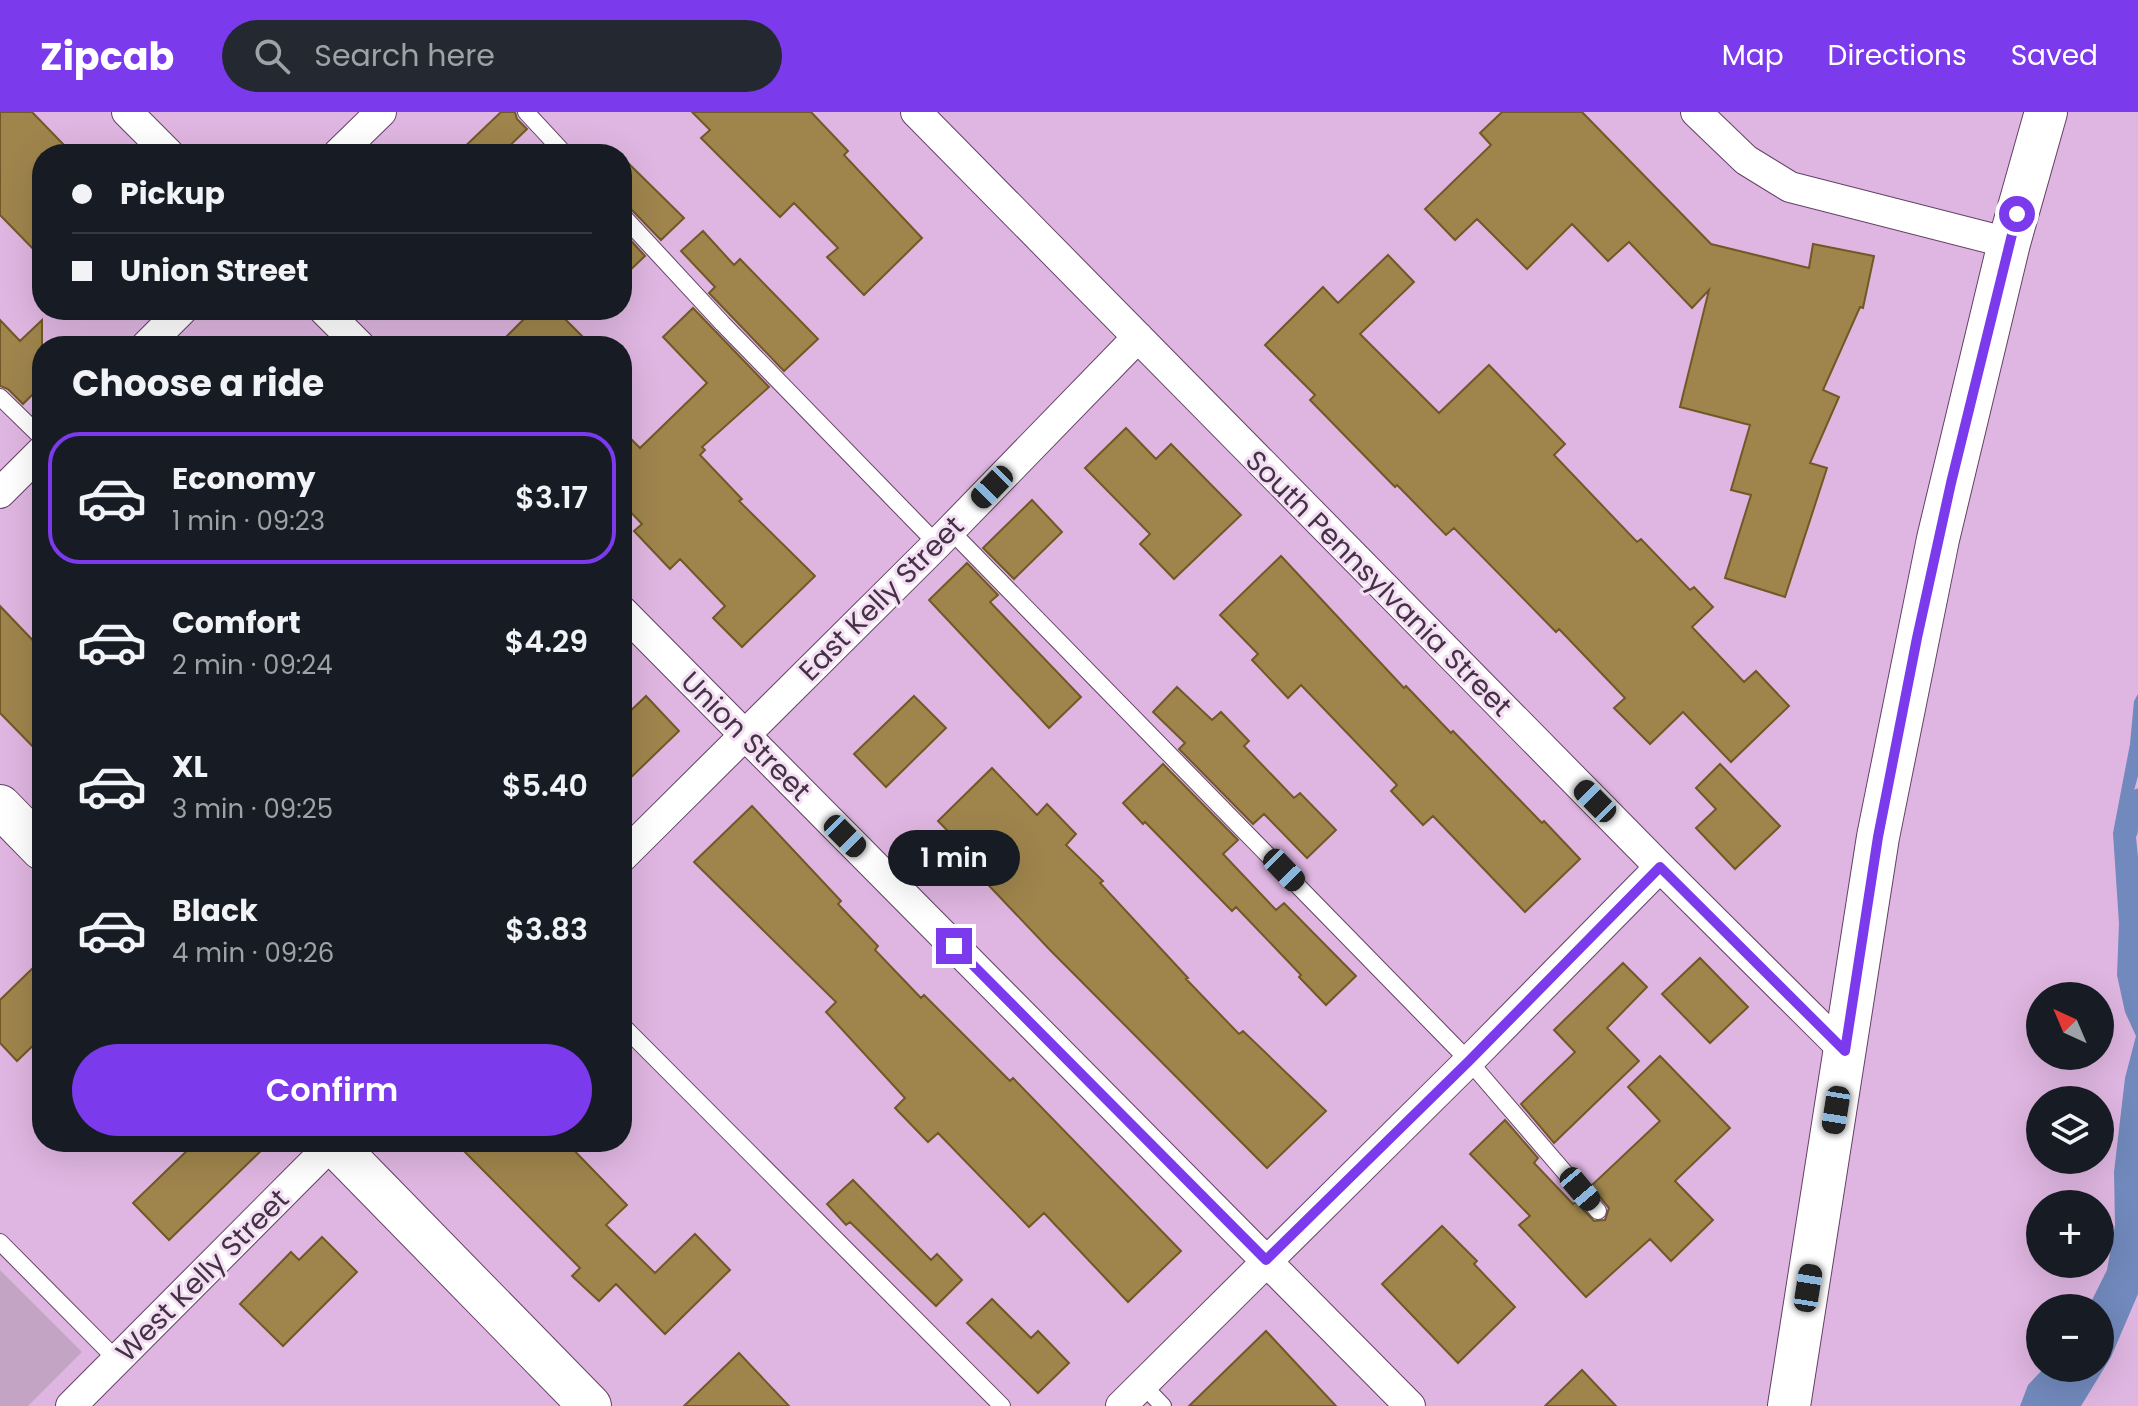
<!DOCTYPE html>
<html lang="en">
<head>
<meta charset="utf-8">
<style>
	:root { --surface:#171b24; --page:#242831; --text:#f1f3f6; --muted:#9ea1a6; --line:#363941; --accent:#7c3aed }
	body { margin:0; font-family:Poppins,sans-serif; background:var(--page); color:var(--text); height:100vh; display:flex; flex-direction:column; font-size:30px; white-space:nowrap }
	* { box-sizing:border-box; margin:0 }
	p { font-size:26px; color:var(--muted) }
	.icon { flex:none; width:44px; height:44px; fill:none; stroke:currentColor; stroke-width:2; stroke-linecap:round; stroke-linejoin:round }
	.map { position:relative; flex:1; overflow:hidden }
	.details { position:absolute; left:32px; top:224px; width:600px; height:816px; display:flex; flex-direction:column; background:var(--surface); border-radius:32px; box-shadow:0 8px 32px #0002 }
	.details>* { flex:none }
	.top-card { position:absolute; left:32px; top:32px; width:600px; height:176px; border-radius:32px; box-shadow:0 8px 32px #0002; display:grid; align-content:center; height:176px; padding:0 40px; background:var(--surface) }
	.needle { width:52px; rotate:316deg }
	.fabs { position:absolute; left:2026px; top:870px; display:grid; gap:16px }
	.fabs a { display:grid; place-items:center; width:88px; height:88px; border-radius:50%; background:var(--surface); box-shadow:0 8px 32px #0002; font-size:40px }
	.end { position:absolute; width:36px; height:36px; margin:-18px; border:10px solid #7c3aed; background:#fff; box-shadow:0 0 0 4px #fff }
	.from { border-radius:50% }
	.bubble { position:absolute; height:56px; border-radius:28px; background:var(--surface); box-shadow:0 8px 32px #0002; font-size:26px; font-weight:600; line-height:56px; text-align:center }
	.car { position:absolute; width:24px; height:48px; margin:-24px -12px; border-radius:10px; box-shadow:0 0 6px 2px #0007; background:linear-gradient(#222 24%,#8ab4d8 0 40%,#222 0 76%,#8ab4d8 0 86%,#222 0) }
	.top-card b { display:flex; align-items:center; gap:28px; height:76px; font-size:30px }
	.top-card b+b { border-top:2px solid var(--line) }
	.top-card i { width:20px; height:20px; background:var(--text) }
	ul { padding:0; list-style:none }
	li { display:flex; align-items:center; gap:24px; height:132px; margin:0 16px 12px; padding:0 24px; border:4px solid transparent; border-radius:32px }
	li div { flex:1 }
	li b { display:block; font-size:30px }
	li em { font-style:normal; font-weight:600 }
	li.active { border-color:var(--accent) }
	li>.icon { width:72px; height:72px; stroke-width:1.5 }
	h2 { padding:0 40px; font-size:36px; line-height:96px }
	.cta { display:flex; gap:16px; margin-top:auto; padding:16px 40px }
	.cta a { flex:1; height:92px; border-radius:48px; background:var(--accent); color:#fff; font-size:32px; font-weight:600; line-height:92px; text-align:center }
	header { display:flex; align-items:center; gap:48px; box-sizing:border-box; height:112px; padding:0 40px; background:var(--accent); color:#fff }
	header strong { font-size:38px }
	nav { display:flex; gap:44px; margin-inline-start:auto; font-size:28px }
	.search { width:560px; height:72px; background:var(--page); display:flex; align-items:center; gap:20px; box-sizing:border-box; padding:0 28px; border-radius:44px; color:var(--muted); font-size:30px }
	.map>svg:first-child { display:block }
</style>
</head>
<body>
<header>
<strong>Zipcab</strong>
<div class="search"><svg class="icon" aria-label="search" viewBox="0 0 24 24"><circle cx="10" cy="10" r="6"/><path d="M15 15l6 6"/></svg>Search here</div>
<nav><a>Map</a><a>Directions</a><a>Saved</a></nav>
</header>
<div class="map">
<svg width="2138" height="1294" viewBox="0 0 2138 1294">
	<rect width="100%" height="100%" fill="#dfb6e1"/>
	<!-- green -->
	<path fill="#c3a4c4" d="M 0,1158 L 82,1240 L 28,1294 L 0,1294 Z"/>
	<!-- water -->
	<path fill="#7189bc" d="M 2138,582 L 2138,664 L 2132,686 L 2138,745 L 2138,1182 L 2111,1245 L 2081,1294 L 2020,1294 L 2028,1273 L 2044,1256 L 2100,1256 L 2100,1196 L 2088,1196 L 2107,1158 L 2115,1113 L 2114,1060 L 2125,966 L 2136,924 L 2125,900 L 2117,863 L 2119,812 L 2113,721 L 2130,632 L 2134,589 Z"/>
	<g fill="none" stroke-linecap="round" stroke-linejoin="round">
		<!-- stream -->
		<path stroke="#7189bc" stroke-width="11" d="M 2132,721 L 2138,682"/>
	</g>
	<!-- building -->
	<path fill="#9f854c" stroke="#705926" stroke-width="2" d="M 0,0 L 32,0 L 64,33 L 55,42 L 42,42 L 42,146 L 0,103 Z
		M 501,0 L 515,0 L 517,7 L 527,17 L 501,42 L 457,42 Z
		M 692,0 L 811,0 L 848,39 L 844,43 L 922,126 L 864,183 L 827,145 L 838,136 L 794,91 L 780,105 L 701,26 L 710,18 Z
		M 1502,0 L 1582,0 L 1711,132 L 1809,156 L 1813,132 L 1874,144 L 1863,196 L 1860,195 L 1823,278 L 1839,285 L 1810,351 L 1827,356 L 1785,485 L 1725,466 L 1751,383 L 1731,378 L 1750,313 L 1680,295 L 1709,178 L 1692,196 L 1629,130 L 1608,149 L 1572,112 L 1527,157 L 1477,107 L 1455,128 L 1425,97 L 1491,33 L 1480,21 Z
		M 622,45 L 684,106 L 661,128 L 630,96 L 622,92 Z
		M 622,119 L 645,144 L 622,166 Z
		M 703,119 L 734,153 L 740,147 L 818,227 L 784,259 L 709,181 L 715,175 L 681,139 Z
		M 1388,143 L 1414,170 L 1360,222 L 1439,301 L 1489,253 L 1565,332 L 1554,343 L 1637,430 L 1641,427 L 1690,478 L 1694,475 L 1713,495 L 1692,515 L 1744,570 L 1756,559 L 1789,594 L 1731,650 L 1683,600 L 1650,632 L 1614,596 L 1625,586 L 1559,517 L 1556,520 L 1454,416 L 1446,423 L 1397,373 L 1395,375 L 1310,288 L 1315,283 L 1265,233 L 1323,175 L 1338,191 Z
		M 693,196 L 769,275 L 702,335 L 705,338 L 700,343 L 742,387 L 739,389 L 815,464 L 742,535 L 713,506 L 725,494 L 680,447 L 670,457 L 634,419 L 642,412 L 622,391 L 622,318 L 640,336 L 707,271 L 663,225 Z
		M 533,198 L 556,198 L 592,234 L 497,234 Z
		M 0,208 L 20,229 L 42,208 L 42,273 L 23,292 L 8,277 L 0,274 Z
		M 1126,316 L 1156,347 L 1171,332 L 1241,403 L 1174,467 L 1140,432 L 1150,422 L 1085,356 Z
		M 1032,388 L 1062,420 L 1014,467 L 983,436 Z
		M 1281,444 L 1404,576 L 1406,574 L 1451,621 L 1453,619 L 1542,711 L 1544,709 L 1580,747 L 1525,800 L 1433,704 L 1423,713 L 1391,679 L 1397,673 L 1301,573 L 1288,586 L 1252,548 L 1258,542 L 1220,503 Z
		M 967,451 L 998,483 L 990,490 L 1081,585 L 1049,616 L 929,488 Z
		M 0,494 L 42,538 L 42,644 L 0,601 Z
		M 1177,575 L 1212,608 L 1221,600 L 1249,629 L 1244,634 L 1294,686 L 1300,681 L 1336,718 L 1307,746 L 1264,702 L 1253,712 L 1179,637 L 1185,631 L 1153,600 Z
		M 646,584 L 679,619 L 622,674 L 622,607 Z
		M 914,584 L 946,616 L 886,675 L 854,642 Z
		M 1163,652 L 1238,728 L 1223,742 L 1276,798 L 1284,791 L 1356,864 L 1326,893 L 1299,865 L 1301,863 L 1236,795 L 1232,799 L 1145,710 L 1143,712 L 1123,691 Z
		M 1720,652 L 1780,714 L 1735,757 L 1696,716 L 1716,697 L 1696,676 Z
		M 992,656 L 1037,703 L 1047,692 L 1076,722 L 1066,733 L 1103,769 L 1100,771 L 1188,866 L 1186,867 L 1239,922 L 1243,919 L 1326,999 L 1267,1056 L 1050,838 L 977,761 L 983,755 L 938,709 Z
		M 752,694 L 841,789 L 838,792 L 878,834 L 875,838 L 921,886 L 924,883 L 1010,969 L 1013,966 L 1181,1139 L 1128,1190 L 1044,1101 L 1029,1115 L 938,1021 L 928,1030 L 895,996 L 905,986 L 826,900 L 836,890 L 694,750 Z
		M 1700,846 L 1748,895 L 1710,931 L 1662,882 Z
		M 42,847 L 42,925 L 17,949 L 0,931 L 0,888 Z
		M 1623,851 L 1647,875 L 1607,916 L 1639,949 L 1554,1031 L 1521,992 L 1575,940 L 1554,918 Z
		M 1660,944 L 1730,1016 L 1675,1069 L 1713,1108 L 1671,1149 L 1650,1127 L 1586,1185 L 1519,1113 L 1530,1104 L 1470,1042 L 1505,1008 L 1538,1046 L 1534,1051 L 1573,1092 L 1576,1090 L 1594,1109 L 1605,1108 L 1609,1096 L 1591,1074 L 1660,1009 L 1628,975 Z
		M 196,1030 L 270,1030 L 169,1128 L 133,1091 Z
		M 455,1030 L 566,1030 L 627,1093 L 606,1113 L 655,1161 L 695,1122 L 730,1158 L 665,1222 L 616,1172 L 599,1189 L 572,1164 L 580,1156 Z
		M 853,1068 L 931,1148 L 937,1142 L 962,1168 L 936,1194 L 850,1110 L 846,1113 L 827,1092 Z
		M 1442,1114 L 1477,1149 L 1474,1152 L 1515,1195 L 1458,1251 L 1382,1172 Z
		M 322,1125 L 357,1160 L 283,1234 L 240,1192 L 291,1140 L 299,1148 Z
		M 992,1187 L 1031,1226 L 1038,1219 L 1069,1251 L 1038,1281 L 967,1211 Z
		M 1266,1219 L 1336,1294 L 1189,1294 Z
		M 739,1241 L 789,1294 L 684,1294 Z
		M 1582,1258 L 1616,1294 L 1545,1294 Z"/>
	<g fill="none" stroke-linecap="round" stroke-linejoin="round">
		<!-- lane casing -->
		<g stroke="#644166" stroke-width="18">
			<path id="lane" d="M 526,0 L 565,42
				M 622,103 L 723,212 L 937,432
				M 0,285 L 42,326
				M 950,418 L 1469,949 L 1598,1099
				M 622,913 L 1002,1294
				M 0,1130 L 117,1248
				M 1142,1272 L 1163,1294"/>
		</g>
		<!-- street casing -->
		<g stroke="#644166" stroke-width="32">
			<path id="street" d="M 127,0 L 169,42
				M 916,0 L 1660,755 L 1845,939
				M 1696,0 L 1746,48 L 1790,75 L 2009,131
				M 338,42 L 381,0
				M 324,198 L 360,234
				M 146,234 L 182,198
				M 0,381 L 42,339
				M 622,499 L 1410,1294
				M 622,745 L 937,432 L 1138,225
				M 71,1294 L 334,1030
				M 1121,1294 L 1469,949 L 1660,755"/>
		</g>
		<!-- secondary casing -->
		<g stroke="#644166" stroke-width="44">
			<path id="secondary" d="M 0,694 L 42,737
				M 332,1030 L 590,1294
				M 1789,1294 L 1878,725 L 1938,427 L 2009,131 L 2046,0"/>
		</g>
		<!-- lane -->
		<use href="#lane" stroke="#fff" stroke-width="16"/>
		<!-- street -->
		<use href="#street" stroke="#fff" stroke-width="30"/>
		<!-- secondary -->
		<use href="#secondary" stroke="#fff" stroke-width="42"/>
	</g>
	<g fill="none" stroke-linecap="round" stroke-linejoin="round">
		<!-- route -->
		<path stroke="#7c3aed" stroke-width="10" d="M 954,834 L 1266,1148 L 1469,949 L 1660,755 L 1845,939 L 1878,725 L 1917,526 L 1951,371 L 2017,102"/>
	</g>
	<g text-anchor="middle" stroke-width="6" stroke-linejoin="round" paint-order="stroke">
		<!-- street labels -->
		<g font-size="28" fill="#433244" stroke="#f4def4">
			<text transform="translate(1379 471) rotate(45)" y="10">South Pennsylvania Street</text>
			<text transform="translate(881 486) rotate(-45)" y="10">East Kelly Street</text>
			<text transform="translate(746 624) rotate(45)" y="10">Union Street</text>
			<text transform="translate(202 1163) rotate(-45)" y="10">West Kelly Street</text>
		</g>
	</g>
</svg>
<div class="fabs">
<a><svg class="needle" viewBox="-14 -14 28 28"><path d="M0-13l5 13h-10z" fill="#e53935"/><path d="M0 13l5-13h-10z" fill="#9ea1a6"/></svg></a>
<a><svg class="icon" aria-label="layers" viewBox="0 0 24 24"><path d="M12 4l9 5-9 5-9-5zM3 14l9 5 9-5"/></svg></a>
<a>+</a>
<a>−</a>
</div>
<i class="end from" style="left:2017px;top:102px"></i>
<i class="end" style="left:954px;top:834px"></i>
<div class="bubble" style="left:888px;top:718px;width:132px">1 min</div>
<i class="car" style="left:992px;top:375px;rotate:224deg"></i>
<i class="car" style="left:1595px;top:689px;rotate:315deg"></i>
<i class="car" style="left:845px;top:724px;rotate:135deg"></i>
<i class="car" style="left:1284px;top:758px;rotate:136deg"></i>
<i class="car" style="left:1836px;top:998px;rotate:189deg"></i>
<i class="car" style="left:1580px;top:1077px;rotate:140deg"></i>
<i class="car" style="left:1808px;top:1176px;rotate:9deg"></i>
<div class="top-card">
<b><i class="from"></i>Pickup</b>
<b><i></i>Union Street</b>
</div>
<section class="details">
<h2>Choose a ride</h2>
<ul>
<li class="active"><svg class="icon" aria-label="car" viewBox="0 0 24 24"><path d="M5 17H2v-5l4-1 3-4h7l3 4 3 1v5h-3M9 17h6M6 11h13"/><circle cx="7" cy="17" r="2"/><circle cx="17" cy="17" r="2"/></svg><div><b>Economy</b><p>1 min · 09:23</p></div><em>$3.17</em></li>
<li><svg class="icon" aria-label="car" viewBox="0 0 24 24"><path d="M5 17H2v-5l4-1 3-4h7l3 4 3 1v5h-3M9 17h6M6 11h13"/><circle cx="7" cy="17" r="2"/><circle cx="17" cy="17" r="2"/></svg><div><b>Comfort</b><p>2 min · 09:24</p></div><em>$4.29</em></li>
<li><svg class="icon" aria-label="car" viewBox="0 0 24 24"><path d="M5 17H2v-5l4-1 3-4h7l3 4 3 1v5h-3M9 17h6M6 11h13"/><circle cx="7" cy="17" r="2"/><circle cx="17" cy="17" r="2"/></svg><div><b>XL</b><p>3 min · 09:25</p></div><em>$5.40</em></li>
<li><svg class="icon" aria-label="car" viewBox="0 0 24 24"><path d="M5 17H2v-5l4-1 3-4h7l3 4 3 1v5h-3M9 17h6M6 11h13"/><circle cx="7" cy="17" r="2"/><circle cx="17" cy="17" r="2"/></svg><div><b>Black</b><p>4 min · 09:26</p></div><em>$3.83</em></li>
</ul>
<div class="cta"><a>Confirm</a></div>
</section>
</div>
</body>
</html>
